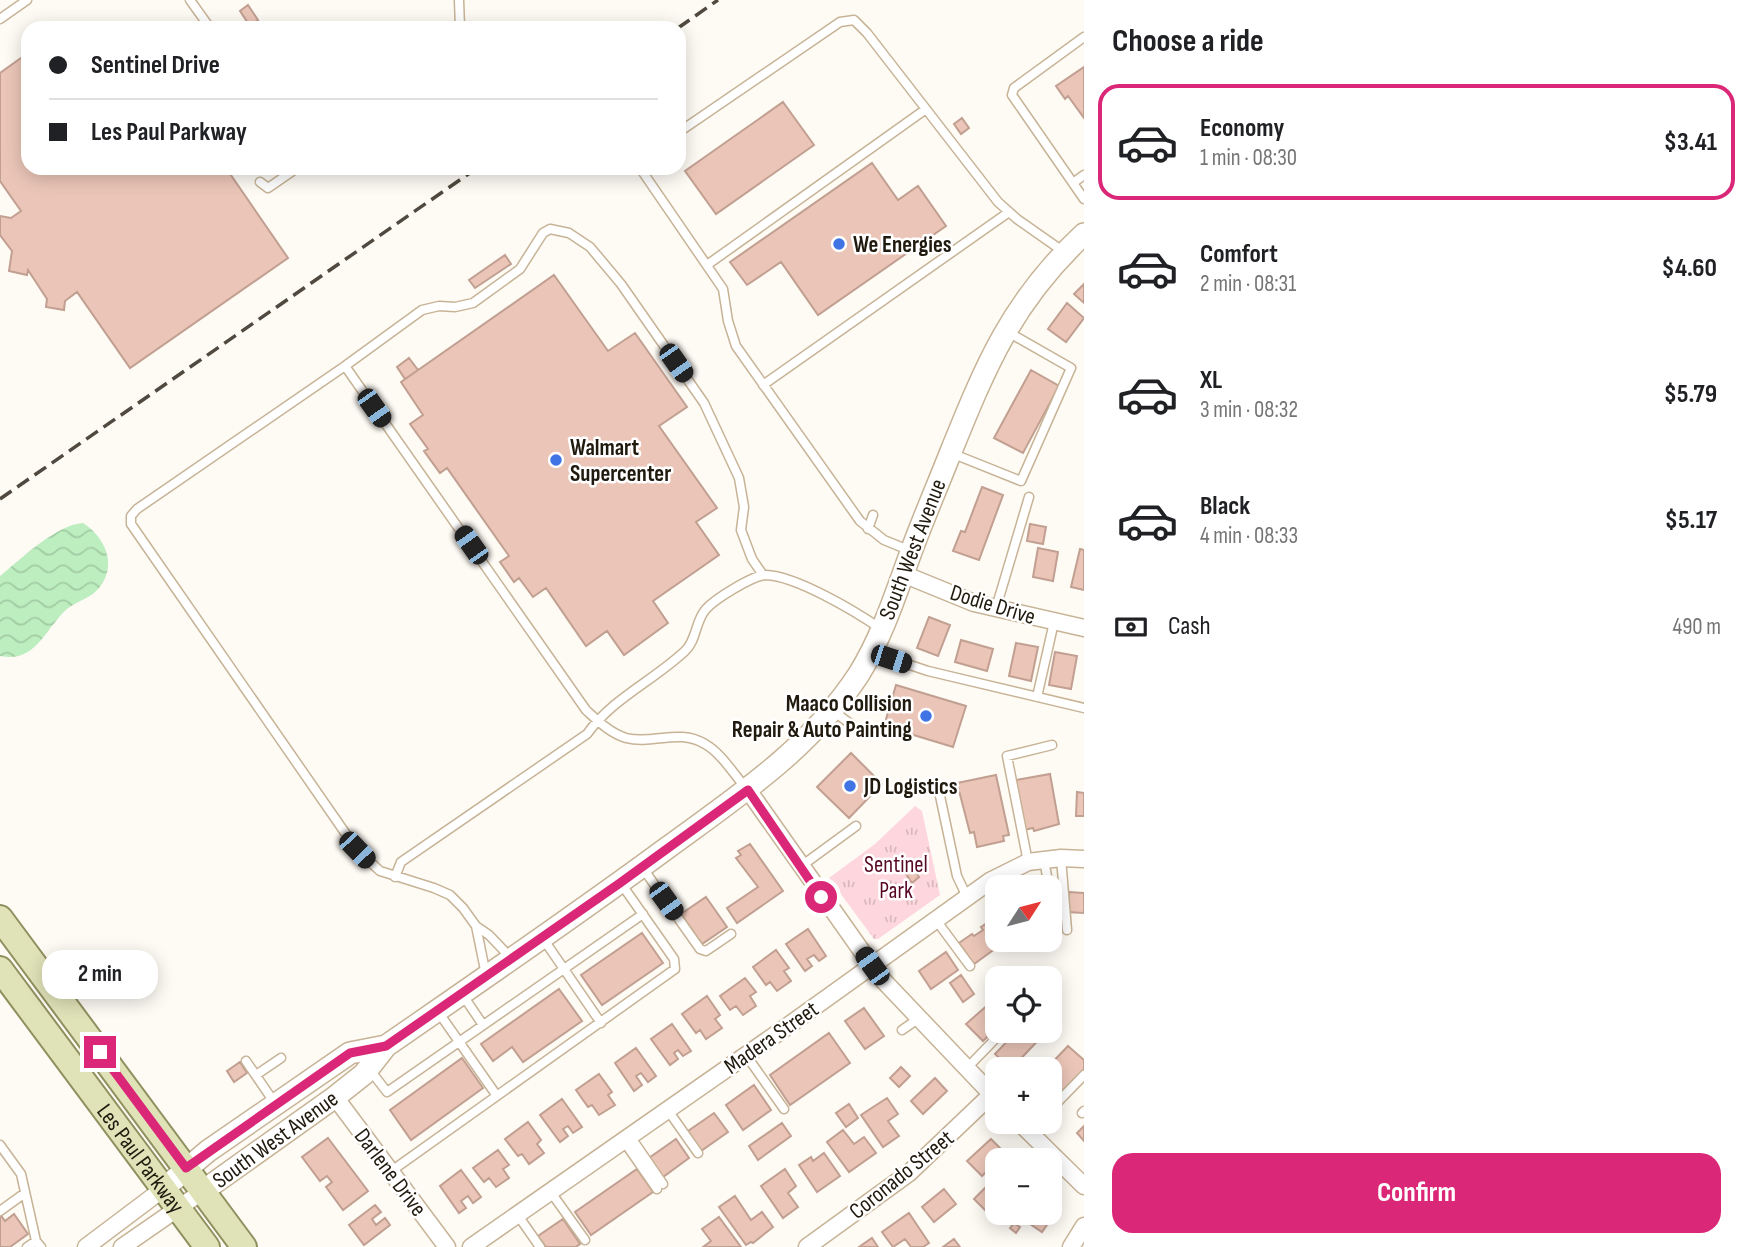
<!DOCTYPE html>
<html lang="en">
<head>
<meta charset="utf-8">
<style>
	:root { --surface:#fff; --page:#f2f2f2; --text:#202124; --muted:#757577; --line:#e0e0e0; --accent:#db2777 }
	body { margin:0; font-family:"Sofia Sans Condensed",sans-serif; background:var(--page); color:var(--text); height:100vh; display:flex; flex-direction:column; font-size:26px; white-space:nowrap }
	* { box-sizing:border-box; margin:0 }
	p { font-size:23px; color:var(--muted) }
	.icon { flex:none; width:38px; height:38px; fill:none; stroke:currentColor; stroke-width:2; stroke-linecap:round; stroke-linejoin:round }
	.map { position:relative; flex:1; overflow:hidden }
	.drawer { display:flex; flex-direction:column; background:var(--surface); width:665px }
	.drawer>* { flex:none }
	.hud { position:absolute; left:21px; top:21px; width:665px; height:154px; border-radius:21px; box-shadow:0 4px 18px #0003; display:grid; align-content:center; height:154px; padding:0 28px; background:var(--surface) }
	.needle { width:46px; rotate:54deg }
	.controls { position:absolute; left:985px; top:875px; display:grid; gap:14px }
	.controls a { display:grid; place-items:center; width:77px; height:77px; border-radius:14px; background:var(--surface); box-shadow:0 4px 18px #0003; font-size:35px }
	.end { position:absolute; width:32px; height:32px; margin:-16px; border:9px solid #db2777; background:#fff; box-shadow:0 0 0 4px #fff }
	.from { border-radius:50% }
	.bubble { position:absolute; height:49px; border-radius:21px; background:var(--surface); box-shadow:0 4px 18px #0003; font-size:23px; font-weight:700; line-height:49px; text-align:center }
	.car { position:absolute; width:21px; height:42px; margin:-21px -10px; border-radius:9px; box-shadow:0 0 5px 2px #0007; background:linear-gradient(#222 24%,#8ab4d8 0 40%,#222 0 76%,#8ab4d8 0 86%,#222 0) }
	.hud b { display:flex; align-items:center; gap:24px; height:66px; font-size:26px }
	.hud b+b { border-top:2px solid var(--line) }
	.hud i { width:18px; height:18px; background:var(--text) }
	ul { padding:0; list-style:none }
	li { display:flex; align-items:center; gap:21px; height:116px; margin:0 14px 10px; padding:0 14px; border:4px solid transparent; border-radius:21px }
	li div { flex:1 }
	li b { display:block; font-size:26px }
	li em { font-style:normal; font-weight:700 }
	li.on { border-color:var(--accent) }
	li>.icon { width:63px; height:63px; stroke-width:1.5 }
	h2 { padding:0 28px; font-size:32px; line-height:84px }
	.pay { display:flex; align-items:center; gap:18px; height:77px; padding:0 28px; font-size:26px }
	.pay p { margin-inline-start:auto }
	.action { display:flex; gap:14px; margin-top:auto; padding:14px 28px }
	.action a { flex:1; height:80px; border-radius:21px; background:var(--accent); color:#fff; font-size:28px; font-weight:700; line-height:80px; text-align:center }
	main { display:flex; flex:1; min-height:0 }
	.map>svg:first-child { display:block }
</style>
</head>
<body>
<main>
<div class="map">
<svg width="1084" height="1247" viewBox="0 0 1084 1247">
	<defs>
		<pattern id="park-tufts" width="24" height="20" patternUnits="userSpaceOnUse" patternTransform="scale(1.75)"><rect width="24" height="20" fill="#fdd7dd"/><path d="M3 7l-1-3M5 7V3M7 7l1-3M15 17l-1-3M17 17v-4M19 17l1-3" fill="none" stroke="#d9b8bc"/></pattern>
		<pattern id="water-waves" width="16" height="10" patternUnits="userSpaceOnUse" patternTransform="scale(1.75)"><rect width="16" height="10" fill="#bdeec0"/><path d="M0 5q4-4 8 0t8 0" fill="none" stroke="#a2cca4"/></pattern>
	</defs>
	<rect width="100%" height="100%" fill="#fefaf4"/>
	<!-- park -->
	<path fill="url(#park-tufts)" d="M 915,806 L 922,811 L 940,895 L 878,939 L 874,939 L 829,878 L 875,844 Z"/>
	<!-- water -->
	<path fill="url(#water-waves)" d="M 83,523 C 105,537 118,565 99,588 C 91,598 77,601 67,609 C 46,627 36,664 0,656 L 0,576 C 22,558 56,525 83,523 Z"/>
	<!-- building -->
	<path fill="#ebc6b8" stroke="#c19f91" stroke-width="2" d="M 248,5 L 258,20 L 250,26 L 240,11 Z
		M 28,53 L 28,168 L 226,168 L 288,258 L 130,368 L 77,292 L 65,301 L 64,310 L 46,307 L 47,299 L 28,270 L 27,275 L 9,271 L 12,251 L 0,235 L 0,216 L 11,218 L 21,211 L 0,181 L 0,73 Z
		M 1084,67 L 1084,118 L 1068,96 L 1065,99 L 1056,86 Z
		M 783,102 L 814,145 L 716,214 L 685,171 Z
		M 962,118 L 969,128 L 961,134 L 954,124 Z
		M 872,163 L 898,200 L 918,186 L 946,226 L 818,315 L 781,262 L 747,285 L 730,262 Z
		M 505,255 L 511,264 L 475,288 L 469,280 Z
		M 554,275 L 608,351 L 635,333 L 687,407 L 659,426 L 717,508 L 696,522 L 719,555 L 653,601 L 668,623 L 624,655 L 607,631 L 586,646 L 546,588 L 533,597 L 519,578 L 514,582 L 500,562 L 509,556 L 447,468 L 440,473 L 424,451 L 428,449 L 410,424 L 423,415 L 401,382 Z
		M 1084,284 L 1084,303 L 1074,294 Z
		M 1067,303 L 1084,318 L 1066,342 L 1048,329 Z
		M 409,358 L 418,370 L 405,379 L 397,367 Z
		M 1031,370 L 1059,386 L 1023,453 L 994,438 Z
		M 982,487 L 1003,495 L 979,560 L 953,551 L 961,531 L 965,532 Z
		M 1030,524 L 1046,527 L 1043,544 L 1027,541 Z
		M 1038,548 L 1058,552 L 1053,581 L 1033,577 Z
		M 1080,549 L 1084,550 L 1084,590 L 1071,587 Z
		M 929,617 L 950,625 L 938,656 L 917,648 Z
		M 961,640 L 993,649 L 987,671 L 955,662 Z
		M 1016,643 L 1038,647 L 1031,681 L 1009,676 Z
		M 1055,652 L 1077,656 L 1071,689 L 1049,685 Z
		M 896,685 L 966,706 L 953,747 L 884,726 Z
		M 851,753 L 882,784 L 849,818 L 817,787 Z
		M 1050,774 L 1059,824 L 1034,831 L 1033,828 L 1024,830 L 1016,780 Z
		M 996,775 L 1009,835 L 1003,836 L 1004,841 L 977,847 L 974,832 L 970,833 L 957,783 Z
		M 1077,792 L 1084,793 L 1084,816 L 1076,816 Z
		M 750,844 L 783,891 L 737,923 L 727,908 L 758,887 L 736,858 L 741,855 L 738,851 Z
		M 911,866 L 919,877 L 912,883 L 904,871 Z
		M 1069,892 L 1084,893 L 1084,913 L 1067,912 Z
		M 706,897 L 727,927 L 702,944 L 681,914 Z
		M 993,919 L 998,925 L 998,940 L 1007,940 L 974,964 L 959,943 L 972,934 L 974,936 L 983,930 L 981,927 Z
		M 808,929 L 826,956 L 819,961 L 814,955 L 807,959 L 812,966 L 805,971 L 786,944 Z
		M 642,933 L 663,963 L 602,1005 L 581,975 Z
		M 776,950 L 789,968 L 784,971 L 791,981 L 777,991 L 770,982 L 766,985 L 753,967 Z
		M 946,952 L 958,970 L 931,989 L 919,971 Z
		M 961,975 L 974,994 L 963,1002 L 950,983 Z
		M 745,978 L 756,992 L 750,996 L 756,1006 L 743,1015 L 736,1006 L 730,1010 L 720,996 Z
		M 559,989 L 582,1021 L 523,1062 L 512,1047 L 493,1061 L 481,1044 Z
		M 707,996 L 720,1015 L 715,1019 L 722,1028 L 706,1039 L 700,1030 L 696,1033 L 682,1014 Z
		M 998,996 L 998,1026 L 983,1041 L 966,1024 Z
		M 864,1008 L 884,1036 L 865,1049 L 845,1021 Z
		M 672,1024 L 691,1051 L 683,1056 L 678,1050 L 674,1053 L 678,1059 L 670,1065 L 651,1039 Z
		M 1017,1031 L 1047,1031 L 1011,1069 L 995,1054 Z
		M 829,1033 L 850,1063 L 790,1105 L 770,1075 Z
		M 1068,1046 L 1084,1060 L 1084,1069 L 1052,1102 L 1050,1100 L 1050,1069 L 1046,1069 Z
		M 636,1048 L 656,1076 L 648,1082 L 641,1073 L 636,1076 L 642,1085 L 634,1091 L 615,1063 Z
		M 462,1058 L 483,1088 L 411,1140 L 390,1110 Z
		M 240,1062 L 247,1073 L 234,1082 L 227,1071 Z
		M 901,1067 L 910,1076 L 899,1087 L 890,1078 Z
		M 599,1074 L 612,1092 L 608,1095 L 615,1105 L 599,1115 L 592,1105 L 588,1107 L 576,1090 Z
		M 935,1078 L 947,1091 L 923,1114 L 911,1101 Z
		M 754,1085 L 771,1110 L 743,1130 L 726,1105 Z
		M 887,1098 L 898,1114 L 888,1121 L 899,1136 L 883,1147 L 861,1115 Z
		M 562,1099 L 582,1127 L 573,1133 L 568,1126 L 563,1129 L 568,1136 L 560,1142 L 540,1115 Z
		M 849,1104 L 858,1118 L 846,1127 L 836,1113 Z
		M 714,1113 L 728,1132 L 701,1151 L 688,1131 Z
		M 528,1122 L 541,1140 L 537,1144 L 544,1153 L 529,1164 L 522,1154 L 518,1156 L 505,1139 Z
		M 782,1123 L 791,1136 L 758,1160 L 749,1146 Z
		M 1084,1126 L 1084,1141 L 1077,1133 Z
		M 843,1130 L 854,1144 L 864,1137 L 876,1153 L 849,1172 L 827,1142 Z
		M 328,1138 L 368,1191 L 343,1210 L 326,1187 L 332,1182 L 327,1176 L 320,1181 L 302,1157 Z
		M 676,1139 L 689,1158 L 663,1177 L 649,1158 Z
		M 991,1139 L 1005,1153 L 982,1176 L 967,1161 Z
		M 498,1150 L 509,1165 L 503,1169 L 509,1178 L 496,1187 L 489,1178 L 484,1182 L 473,1168 Z
		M 824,1153 L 840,1176 L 817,1192 L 799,1165 L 811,1157 L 813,1161 Z
		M 637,1169 L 653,1192 L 591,1235 L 575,1212 Z
		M 785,1169 L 796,1186 L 788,1193 L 798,1207 L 783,1218 L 761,1186 Z
		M 461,1170 L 481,1197 L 473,1203 L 468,1196 L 461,1201 L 466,1208 L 459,1213 L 440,1186 Z
		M 986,1187 L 998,1198 L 986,1211 L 974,1199 Z
		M 944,1189 L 956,1204 L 934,1222 L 922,1207 Z
		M 735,1196 L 751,1220 L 762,1212 L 773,1227 L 753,1243 L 751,1242 L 746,1245 L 719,1207 Z
		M 1050,1199 L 1060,1206 L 1042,1232 L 1030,1224 L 1038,1213 L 1050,1213 Z
		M 375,1205 L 381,1212 L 372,1219 L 376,1225 L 385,1218 L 390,1225 L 364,1245 L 349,1225 Z
		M 909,1213 L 929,1243 L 923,1247 L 911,1247 L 905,1239 L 893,1247 L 882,1232 Z
		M 0,1214 L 5,1221 L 14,1214 L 28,1234 L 10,1247 L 0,1247 Z
		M 719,1217 L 741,1247 L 703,1247 L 711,1241 L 702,1229 Z
		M 563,1219 L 580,1244 L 576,1247 L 546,1247 L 538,1236 Z
		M 1014,1223 L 1020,1227 L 1016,1233 L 1010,1228 Z
		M 872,1238 L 878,1247 L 859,1247 Z
		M 954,1239 L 960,1247 L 943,1247 Z"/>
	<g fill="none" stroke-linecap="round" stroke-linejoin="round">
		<!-- lane casing -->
		<g stroke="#c7b396" stroke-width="11">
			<path id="lane" d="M 190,0 L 210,28
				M 459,0 L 460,28
				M 0,19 L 27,0
				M 1084,37 L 1014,88 L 1012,95 L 1084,199
				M 679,132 L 840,22 L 854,20 L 867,33 L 998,202 L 1017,219 L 1064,252
				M 640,168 L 723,289 L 728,321 L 736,346 L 860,521 L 884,540 L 911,551
				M 260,182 L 268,188 L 297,168
				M 1073,183 L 1084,175
				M 707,265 L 926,109
				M 345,366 L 586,710 C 598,721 610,733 626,738 C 653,745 679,728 705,744 C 721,753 733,773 745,787
				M 763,385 L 1009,212
				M 951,453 L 1021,481 L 1071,368 L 1006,331
				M 868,529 L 873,515
				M 996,608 L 1029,497
				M 874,653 L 928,671 L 1084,708
				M 1037,697 L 1054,622
				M 833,711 L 852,725
				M 940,796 L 957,876 L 967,897
				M 1061,858 L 1067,930
				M 1044,860 L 1049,887
				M 1028,862 L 1007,756 L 1052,745
				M 642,867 L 700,949 L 706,951 L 731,934
				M 800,867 L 856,826
				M 395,877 L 401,862 L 587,734 C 613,698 653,681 685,651 C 697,640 695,621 706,609 C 715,599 753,575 766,575 C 796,576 855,611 881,629
				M 1050,890 L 1055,916
				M 936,920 L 970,966
				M 476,926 L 486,975
				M 544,940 L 601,1023
				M 512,959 L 489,935 L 476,926 L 463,908 L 450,895 L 434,888 L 380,871 L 357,850 L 131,524 L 131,516 L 137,509 L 345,366 L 422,310 L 439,306 L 455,307 L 473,303 L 520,269 L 543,233 L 550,229 L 569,233 L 590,247 L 621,284 L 704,403 L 739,478 L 744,507 L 741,530 L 752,559 L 763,575
				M 462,994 L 483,1025
				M 439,1013 L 497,1096
				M 902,1030 L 918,1019
				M 746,1055 L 784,1109
				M 246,1061 L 274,1102
				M 966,1069 L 1003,1031
				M 370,1070 L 387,1092 L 643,914
				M 256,1075 L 281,1058
				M 667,1109 L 698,1153
				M 1050,1110 L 1084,1075
				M 1082,1113 L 1084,1111
				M 1029,1132 L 1039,1122
				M 630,1136 L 663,1184
				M 623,1140 L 657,1189
				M 0,1145 L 21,1174 L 36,1241 L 41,1247
				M 390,1172 L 675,969 L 674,959 L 620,882
				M 550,1191 L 585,1240
				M 0,1211 L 25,1193
				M 517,1214 L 540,1247
				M 27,1247 L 36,1241"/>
		</g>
		<!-- street casing -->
		<g stroke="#c7b396" stroke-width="19">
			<path id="street" d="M 903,574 L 974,603 L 1084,628
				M 748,790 L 880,977 L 998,1101
				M 335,1097 L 447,1247
				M 1019,1122 L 1084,1186
				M 86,1247 L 163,1189
				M 122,1247 L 203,1191
				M 471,1247 L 785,1028 L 990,881 L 1028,862 L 1061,858 L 1084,859
				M 807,1247 L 909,1173 L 991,1095
				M 1071,1247 L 1084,1226"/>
		</g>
		<!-- secondary casing -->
		<g stroke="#c7b396" stroke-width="24">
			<path id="secondary" d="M 163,1189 L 208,1151 L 350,1053 L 386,1046
				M 203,1191 L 335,1097 L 364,1074 L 386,1046 C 480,981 575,916 667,848 C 738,796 810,749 859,674 C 882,637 896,593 911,552 C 923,519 937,487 950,454 C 986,365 1012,301 1084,234"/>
		</g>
		<!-- primary casing -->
		<g stroke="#8f905e" stroke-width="28">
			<g id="primary">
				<path d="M 0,918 L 244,1247"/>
				<path id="s1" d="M 0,969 L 207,1247"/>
			</g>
		</g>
		<!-- lane -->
		<use href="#lane" stroke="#fff" stroke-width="8"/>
		<!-- street -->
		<use href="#street" stroke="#fff" stroke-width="16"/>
		<!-- secondary -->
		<use href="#secondary" stroke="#fff" stroke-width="21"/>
		<!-- primary -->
		<use href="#primary" stroke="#e0e3b8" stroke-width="24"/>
		<!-- rail -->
		<path stroke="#4f493f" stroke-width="3.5" stroke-dasharray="14 7" stroke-linecap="butt" d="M 678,28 L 718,0
			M 0,499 L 477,168"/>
	</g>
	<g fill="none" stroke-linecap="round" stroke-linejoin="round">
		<!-- route -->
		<path stroke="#db2777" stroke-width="9" d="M 100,1052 L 186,1168 L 350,1053 L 386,1046 L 620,883 L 748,790 L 821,897"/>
	</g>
	<!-- markers -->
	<g fill="#4074e5" stroke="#fff" stroke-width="2.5">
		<circle cx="839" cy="244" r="7"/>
		<circle cx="556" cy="460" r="7"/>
		<circle cx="926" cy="716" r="7"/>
		<circle cx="850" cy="786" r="7"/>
	</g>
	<g text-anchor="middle" stroke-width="5" stroke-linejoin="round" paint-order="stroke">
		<!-- poi labels -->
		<g font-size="23" font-weight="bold" fill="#20190e" stroke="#fff" text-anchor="start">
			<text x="853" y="252">We Energies</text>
			<text x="570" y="455">Walmart<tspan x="570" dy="26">Supercenter</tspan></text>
			<text x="912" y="711" text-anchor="end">Maaco Collision<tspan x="912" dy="26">Repair &amp; Auto Painting</tspan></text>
			<text x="864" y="794">JD Logistics</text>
		</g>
		<!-- street labels -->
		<g font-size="23" fill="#20190e" stroke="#fff">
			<text transform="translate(912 549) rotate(-69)" y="8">South West Avenue</text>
			<text transform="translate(993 604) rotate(17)" y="8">Dodie Drive</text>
			<text transform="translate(771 1037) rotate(-35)" y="8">Madera Street</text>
			<text transform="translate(275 1139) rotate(-36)" y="8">South West Avenue</text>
			<text dy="8" stroke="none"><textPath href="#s1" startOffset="236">Les Paul Parkway</textPath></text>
			<text transform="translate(391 1172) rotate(53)" y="8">Darlene Drive</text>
			<text transform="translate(901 1174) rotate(-39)" y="8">Coronado Street</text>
		</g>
		<!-- park labels -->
		<g font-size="23" fill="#570824" stroke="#fff">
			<text x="896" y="872">Sentinel<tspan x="896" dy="26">Park</tspan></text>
		</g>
	</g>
</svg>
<div class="controls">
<a><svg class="needle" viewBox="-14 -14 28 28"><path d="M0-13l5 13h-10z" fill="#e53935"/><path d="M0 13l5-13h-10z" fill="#757577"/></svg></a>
<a><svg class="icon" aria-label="locate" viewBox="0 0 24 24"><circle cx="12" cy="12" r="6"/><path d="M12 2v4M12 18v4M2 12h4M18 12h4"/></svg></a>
<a>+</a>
<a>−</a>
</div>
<i class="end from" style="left:821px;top:897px"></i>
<i class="end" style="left:100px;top:1052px"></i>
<div class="bubble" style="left:42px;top:950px;width:116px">2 min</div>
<i class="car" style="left:676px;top:363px;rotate:145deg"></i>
<i class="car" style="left:374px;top:408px;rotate:145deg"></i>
<i class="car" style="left:471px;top:545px;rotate:325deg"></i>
<i class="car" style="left:891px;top:659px;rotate:108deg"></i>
<i class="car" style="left:357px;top:850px;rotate:136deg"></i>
<i class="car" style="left:666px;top:901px;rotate:144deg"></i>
<i class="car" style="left:872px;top:966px;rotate:324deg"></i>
<div class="hud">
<b><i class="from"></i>Sentinel Drive</b>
<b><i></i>Les Paul Parkway</b>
</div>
</div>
<section class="drawer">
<h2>Choose a ride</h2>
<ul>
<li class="on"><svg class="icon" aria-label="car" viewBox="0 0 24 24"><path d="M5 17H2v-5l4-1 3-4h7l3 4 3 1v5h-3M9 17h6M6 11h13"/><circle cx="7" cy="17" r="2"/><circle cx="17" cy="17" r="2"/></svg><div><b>Economy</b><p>1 min · 08:30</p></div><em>$3.41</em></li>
<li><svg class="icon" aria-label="car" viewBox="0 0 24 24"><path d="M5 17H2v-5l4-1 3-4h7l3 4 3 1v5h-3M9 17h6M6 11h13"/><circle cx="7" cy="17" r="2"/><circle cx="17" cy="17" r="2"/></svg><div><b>Comfort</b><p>2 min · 08:31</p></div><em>$4.60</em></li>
<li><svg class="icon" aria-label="car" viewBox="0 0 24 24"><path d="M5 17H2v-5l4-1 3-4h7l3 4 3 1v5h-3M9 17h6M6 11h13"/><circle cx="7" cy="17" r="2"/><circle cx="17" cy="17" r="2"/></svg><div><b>XL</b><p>3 min · 08:32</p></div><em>$5.79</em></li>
<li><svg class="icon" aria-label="car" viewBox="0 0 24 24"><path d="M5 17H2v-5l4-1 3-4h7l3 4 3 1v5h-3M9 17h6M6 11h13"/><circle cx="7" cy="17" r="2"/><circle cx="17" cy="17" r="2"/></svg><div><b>Black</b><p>4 min · 08:33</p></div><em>$5.17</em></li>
</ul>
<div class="pay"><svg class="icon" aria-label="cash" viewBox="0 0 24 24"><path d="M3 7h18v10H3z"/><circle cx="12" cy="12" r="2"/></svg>Cash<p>490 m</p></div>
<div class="action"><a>Confirm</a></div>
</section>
</main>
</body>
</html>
